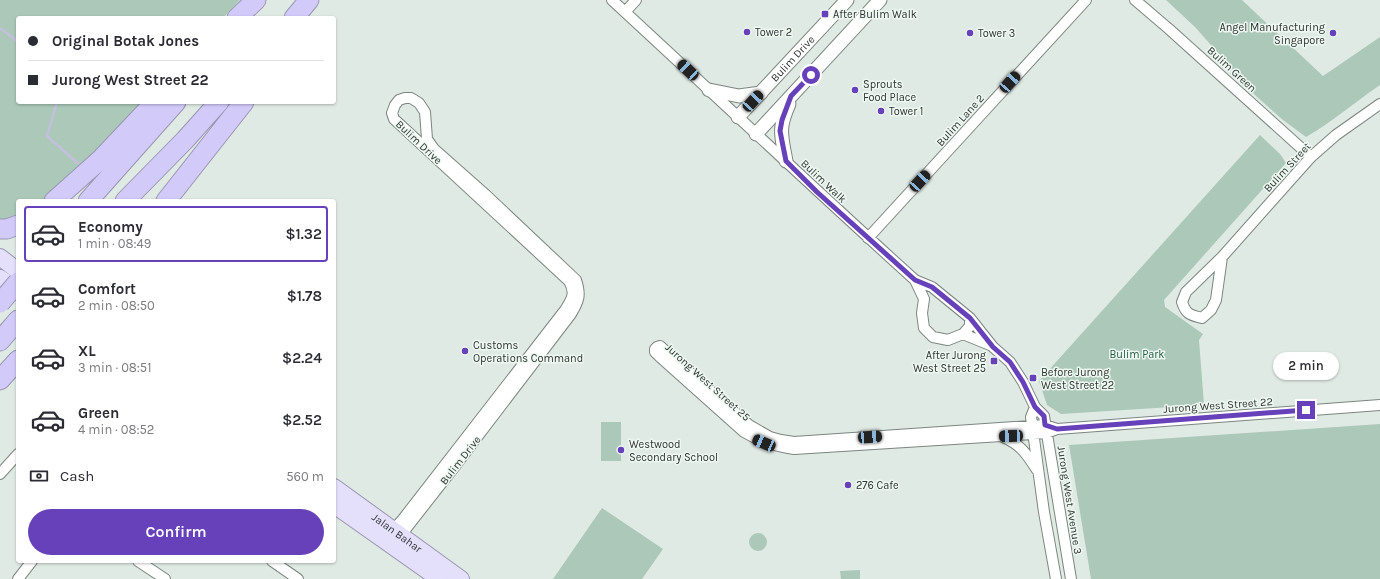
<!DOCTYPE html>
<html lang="en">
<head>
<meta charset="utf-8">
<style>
	:root { --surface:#fff; --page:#f2f2f3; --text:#2b2b33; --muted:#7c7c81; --line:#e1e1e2; --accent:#6641b9 }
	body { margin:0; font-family:Karla,sans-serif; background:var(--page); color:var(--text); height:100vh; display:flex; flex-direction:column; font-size:15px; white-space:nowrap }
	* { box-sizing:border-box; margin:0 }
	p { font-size:13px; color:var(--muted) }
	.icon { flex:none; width:22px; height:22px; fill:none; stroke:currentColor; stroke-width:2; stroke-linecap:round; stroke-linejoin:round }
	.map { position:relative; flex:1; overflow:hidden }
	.panel { position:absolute; left:16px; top:199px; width:320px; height:364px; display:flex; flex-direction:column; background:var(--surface); border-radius:4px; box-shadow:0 1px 3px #0004 }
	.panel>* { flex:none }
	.hud { position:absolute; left:16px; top:16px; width:320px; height:88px; border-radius:4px; box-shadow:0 1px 3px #0004; display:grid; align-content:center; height:88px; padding:0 12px; background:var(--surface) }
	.end { position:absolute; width:18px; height:18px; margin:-9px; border:5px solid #6641b9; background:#fff; box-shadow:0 0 0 2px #fff }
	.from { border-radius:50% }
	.bubble { position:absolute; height:28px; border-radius:14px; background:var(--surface); box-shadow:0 1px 3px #0004; font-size:13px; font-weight:600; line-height:28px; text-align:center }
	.car { position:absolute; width:12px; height:24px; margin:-12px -6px; border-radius:5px; box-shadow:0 0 3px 1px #0007; background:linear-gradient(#222 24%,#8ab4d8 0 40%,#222 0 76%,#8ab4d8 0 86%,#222 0) }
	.hud b { display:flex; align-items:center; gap:14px; height:38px; font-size:15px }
	.hud b+b { border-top:1px solid var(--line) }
	.hud i { width:10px; height:10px; background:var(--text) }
	ul { padding:7px 0 0; list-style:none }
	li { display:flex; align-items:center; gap:12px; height:56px; margin:0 8px 6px; padding:0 4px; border:2px solid transparent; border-radius:4px }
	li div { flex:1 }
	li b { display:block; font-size:15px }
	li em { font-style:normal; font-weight:600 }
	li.current { border-color:var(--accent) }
	li>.icon { width:36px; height:36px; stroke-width:1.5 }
	.pay { display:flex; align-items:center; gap:10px; height:44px; padding:0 12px; font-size:15px }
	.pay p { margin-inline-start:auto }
	.cta { display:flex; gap:8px; margin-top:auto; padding:8px 12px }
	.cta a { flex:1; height:46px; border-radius:24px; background:var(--accent); color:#fff; font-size:16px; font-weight:600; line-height:46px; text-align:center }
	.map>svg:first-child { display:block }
</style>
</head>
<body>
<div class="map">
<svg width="1380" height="579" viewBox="0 0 1380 579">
	<rect width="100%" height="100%" fill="#e0eae4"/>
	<!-- green -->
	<path fill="#acc8b8" d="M 0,0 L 240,0 L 223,18 L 18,18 L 18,102 L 142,102 L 56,191 L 43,201 L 18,201 L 18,217 L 0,223 Z
		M 1166,0 L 1242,0 L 1323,76 L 1380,37 L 1380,85 C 1355,102 1332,122 1306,137 L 1283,120 L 1256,96 L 1195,27 Z
		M 1260,135 L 1280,154 L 1286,163 L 1164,300 L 1165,307 L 1203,334 L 1199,340 L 1204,405 L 1061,414 L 1047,405 L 1039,381 Z
		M 601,422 L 621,422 L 621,461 L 601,461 Z
		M 1380,424 L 1380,579 L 1091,579 L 1069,445 Z
		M 602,508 L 663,549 L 642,579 L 553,579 Z
		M749 542a9 9 0 1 1 18 0a9 9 0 1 1-18 0Z
		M 860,570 L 860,579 L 841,579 L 840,571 Z"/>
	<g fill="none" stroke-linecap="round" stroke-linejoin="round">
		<!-- stream -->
		<path stroke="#c4bfdd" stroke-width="2.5" d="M 0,28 L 18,42
			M 57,102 L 47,136 L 81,166"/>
		<!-- minor casing -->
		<g stroke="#7c8580" stroke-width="12">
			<path id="minor" d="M 612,0 C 713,93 813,188 915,280 L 932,287 L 970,318 L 993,347 L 1010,362 L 1023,382 L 1035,407 L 1044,416 L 1071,579
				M 1135,0 L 1169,29 L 1311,157
				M 625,12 L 636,0
				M 868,238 L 1086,0
				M 1222,257 L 1216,300 L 1211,310 L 1202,318 C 1191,315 1186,315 1182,302 L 1186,292 L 1222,257 L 1311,157 L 1336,135 L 1380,104
				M 915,280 L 924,299 L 922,313 L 924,328 L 933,337 L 948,340 L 963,334 L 970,326 L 970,318
				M 963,334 L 990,345
				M 1035,407 L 1031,417 L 1044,512 L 1056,579
				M 1057,429 L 1045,425 L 794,442 L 781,440 L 770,437 L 749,425 L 660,346 L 657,347 L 655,349 L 655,352 L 660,357 L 744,432 C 760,442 775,446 794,449 L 1033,434 L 1046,433 L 1057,429 L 1380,405
				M 1003,437 C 1021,445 1026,453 1037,470
				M 0,474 L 18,454
				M 394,529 L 403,519 L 565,310 C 572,299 576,293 569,281 L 394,119 L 392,113 L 395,105 L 399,100 L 405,98 L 411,98 L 419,103 L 425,112 L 427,139 L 434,149 L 486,195 L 576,280 C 581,295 579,301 571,314 L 455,466 L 401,535
				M 138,561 L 165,579
				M 272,561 L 298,579
				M 18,579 L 32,561"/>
		</g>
		<!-- tertiary casing -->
		<g stroke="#7c8580" stroke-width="15">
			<g id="tertiary">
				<path d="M 709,90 L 739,96 L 761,93"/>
				<path id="s1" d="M 738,117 L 847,0"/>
				<path d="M 756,134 L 880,0"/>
				<path d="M 786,161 C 781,134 778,129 789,104"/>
			</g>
		</g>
		<!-- primary casing -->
		<g stroke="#9996b3" stroke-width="18">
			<g id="primary">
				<path d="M 0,257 L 18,271"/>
				<path d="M 0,278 L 18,290"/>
				<path id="s2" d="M 334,487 L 461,579"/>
				<path d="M 334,505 L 439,579"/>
			</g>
		</g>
		<!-- motorway casing -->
		<g stroke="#9996b3" stroke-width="21">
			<path id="motorway" d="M 237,18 L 256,0
				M 294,18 L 309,0
				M 54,201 L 101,159 L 155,102
				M 88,201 L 176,102
				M 125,201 L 185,140 L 219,102
				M 166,201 L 244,102
				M 0,229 L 7,229 L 18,225
				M 0,341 L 18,320
				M 0,380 L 18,360"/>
		</g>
		<!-- minor -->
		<use href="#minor" stroke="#fff" stroke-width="10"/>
		<!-- tertiary -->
		<use href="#tertiary" stroke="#fff" stroke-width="13"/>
		<!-- primary -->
		<use href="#primary" stroke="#e4dffb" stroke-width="16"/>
		<!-- motorway -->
		<use href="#motorway" stroke="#d2caf8" stroke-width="19"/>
		<!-- motorway-bridge casing -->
		<g stroke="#9996b3" stroke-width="21" stroke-linecap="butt">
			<path id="motorway-bridge" d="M 0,303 L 18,282"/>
		</g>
		<!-- motorway-bridge -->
		<use href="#motorway-bridge" stroke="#d2caf8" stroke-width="19"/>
	</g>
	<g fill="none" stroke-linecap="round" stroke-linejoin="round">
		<!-- route -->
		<path stroke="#6641b9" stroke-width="5" d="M 811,75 L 791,96 L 782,120 L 780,131 L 786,161 L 817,192 L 915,280 L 932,287 L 970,318 L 993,347 L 1010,362 L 1023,382 L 1035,407 L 1044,416 L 1045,425 L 1057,429 L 1306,410"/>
	</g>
	<!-- markers -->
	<g fill="#6641b9" stroke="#edf8f1" stroke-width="1.5">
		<rect x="821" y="10" width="8" height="8" rx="2"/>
		<circle cx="747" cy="32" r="4"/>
		<circle cx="970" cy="33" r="4"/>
		<circle cx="1333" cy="33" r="4"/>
		<circle cx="855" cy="90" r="4"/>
		<circle cx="881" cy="111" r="4"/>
		<circle cx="465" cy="351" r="4"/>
		<rect x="990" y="357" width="8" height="8" rx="2"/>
		<rect x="1029" y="374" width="8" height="8" rx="2"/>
		<circle cx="621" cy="450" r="4"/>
		<circle cx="848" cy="485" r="4"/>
	</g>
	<g text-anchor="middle" stroke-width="3" stroke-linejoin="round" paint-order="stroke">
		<!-- poi labels -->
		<g font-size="11" fill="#303432" stroke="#edf8f1" text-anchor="start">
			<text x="833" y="18">After Bulim Walk</text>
			<text x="1325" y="31" text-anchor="end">Angel Manufacturing<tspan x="1325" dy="13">Singapore</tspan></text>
			<text x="755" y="36">Tower 2</text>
			<text x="978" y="37">Tower 3</text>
			<text x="863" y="88">Sprouts<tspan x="863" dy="13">Food Place</tspan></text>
			<text x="889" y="115">Tower 1</text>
			<text x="473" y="349">Customs<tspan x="473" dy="13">Operations Command</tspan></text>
			<text x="986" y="359" text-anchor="end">After Jurong<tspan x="986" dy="13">West Street 25</tspan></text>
			<text x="1041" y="376">Before Jurong<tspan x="1041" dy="13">West Street 22</tspan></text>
			<text x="629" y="448">Westwood<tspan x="629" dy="13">Secondary School</tspan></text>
			<text x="856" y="489">276 Cafe</text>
		</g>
		<!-- street labels -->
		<g font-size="11" fill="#303432" stroke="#edf8f1">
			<text dy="4" stroke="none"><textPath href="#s1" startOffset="80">Bulim Drive</textPath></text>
			<text transform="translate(1232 69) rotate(42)" y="4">Bulim Green</text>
			<text transform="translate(960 120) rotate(-48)" y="4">Bulim Lane 2</text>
			<text transform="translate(419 142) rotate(43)" y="4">Bulim Drive</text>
			<text transform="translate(1287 167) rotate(-47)" y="4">Bulim Street</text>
			<text transform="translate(824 181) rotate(43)" y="4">Bulim Walk</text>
			<text transform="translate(708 382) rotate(42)" y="4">Jurong West Street 25</text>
			<text transform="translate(1218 405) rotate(-4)" y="4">Jurong West Street 22</text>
			<text transform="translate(460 460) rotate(-52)" y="4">Bulim Drive</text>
			<text transform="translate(1070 500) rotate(81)" y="4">Jurong West Avenue 3</text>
			<text dy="4" stroke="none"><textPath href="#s2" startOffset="78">Jalan Bahar</textPath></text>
		</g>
		<!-- park labels -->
		<g font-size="11" fill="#265c43" stroke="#edf8f1">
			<text x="1137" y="358">Bulim Park</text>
		</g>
	</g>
</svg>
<i class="end from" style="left:811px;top:75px"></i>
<i class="end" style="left:1306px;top:410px"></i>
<div class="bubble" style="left:1273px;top:352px;width:66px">2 min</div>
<i class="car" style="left:688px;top:70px;rotate:313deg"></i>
<i class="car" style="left:1010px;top:82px;rotate:42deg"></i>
<i class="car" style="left:753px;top:101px;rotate:43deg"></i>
<i class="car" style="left:920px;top:181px;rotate:43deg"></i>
<i class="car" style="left:1011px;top:436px;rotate:268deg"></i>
<i class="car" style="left:870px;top:437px;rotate:86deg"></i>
<i class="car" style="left:764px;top:443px;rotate:293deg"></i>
<div class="hud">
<b><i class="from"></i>Original Botak Jones</b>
<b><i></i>Jurong West Street 22</b>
</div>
<section class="panel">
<ul>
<li class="current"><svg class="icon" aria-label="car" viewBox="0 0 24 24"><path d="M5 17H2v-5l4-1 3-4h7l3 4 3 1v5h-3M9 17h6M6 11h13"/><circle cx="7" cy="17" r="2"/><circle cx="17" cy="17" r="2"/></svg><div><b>Economy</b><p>1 min · 08:49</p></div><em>$1.32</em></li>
<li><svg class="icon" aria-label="car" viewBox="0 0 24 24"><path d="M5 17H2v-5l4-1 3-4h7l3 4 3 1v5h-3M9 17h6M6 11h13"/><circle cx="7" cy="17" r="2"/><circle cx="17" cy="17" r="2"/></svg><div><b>Comfort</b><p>2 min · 08:50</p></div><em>$1.78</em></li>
<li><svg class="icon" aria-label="car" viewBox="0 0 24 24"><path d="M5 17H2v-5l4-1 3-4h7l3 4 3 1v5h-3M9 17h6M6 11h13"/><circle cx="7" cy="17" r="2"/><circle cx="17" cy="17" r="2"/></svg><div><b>XL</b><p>3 min · 08:51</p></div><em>$2.24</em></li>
<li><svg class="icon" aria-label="car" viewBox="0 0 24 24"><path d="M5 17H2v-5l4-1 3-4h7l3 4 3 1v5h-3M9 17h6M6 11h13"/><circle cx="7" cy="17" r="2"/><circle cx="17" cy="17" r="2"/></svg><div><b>Green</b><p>4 min · 08:52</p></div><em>$2.52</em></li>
</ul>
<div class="pay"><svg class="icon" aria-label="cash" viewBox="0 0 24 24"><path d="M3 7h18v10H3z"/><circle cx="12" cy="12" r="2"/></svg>Cash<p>560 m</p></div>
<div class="cta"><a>Confirm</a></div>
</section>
</div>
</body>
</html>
